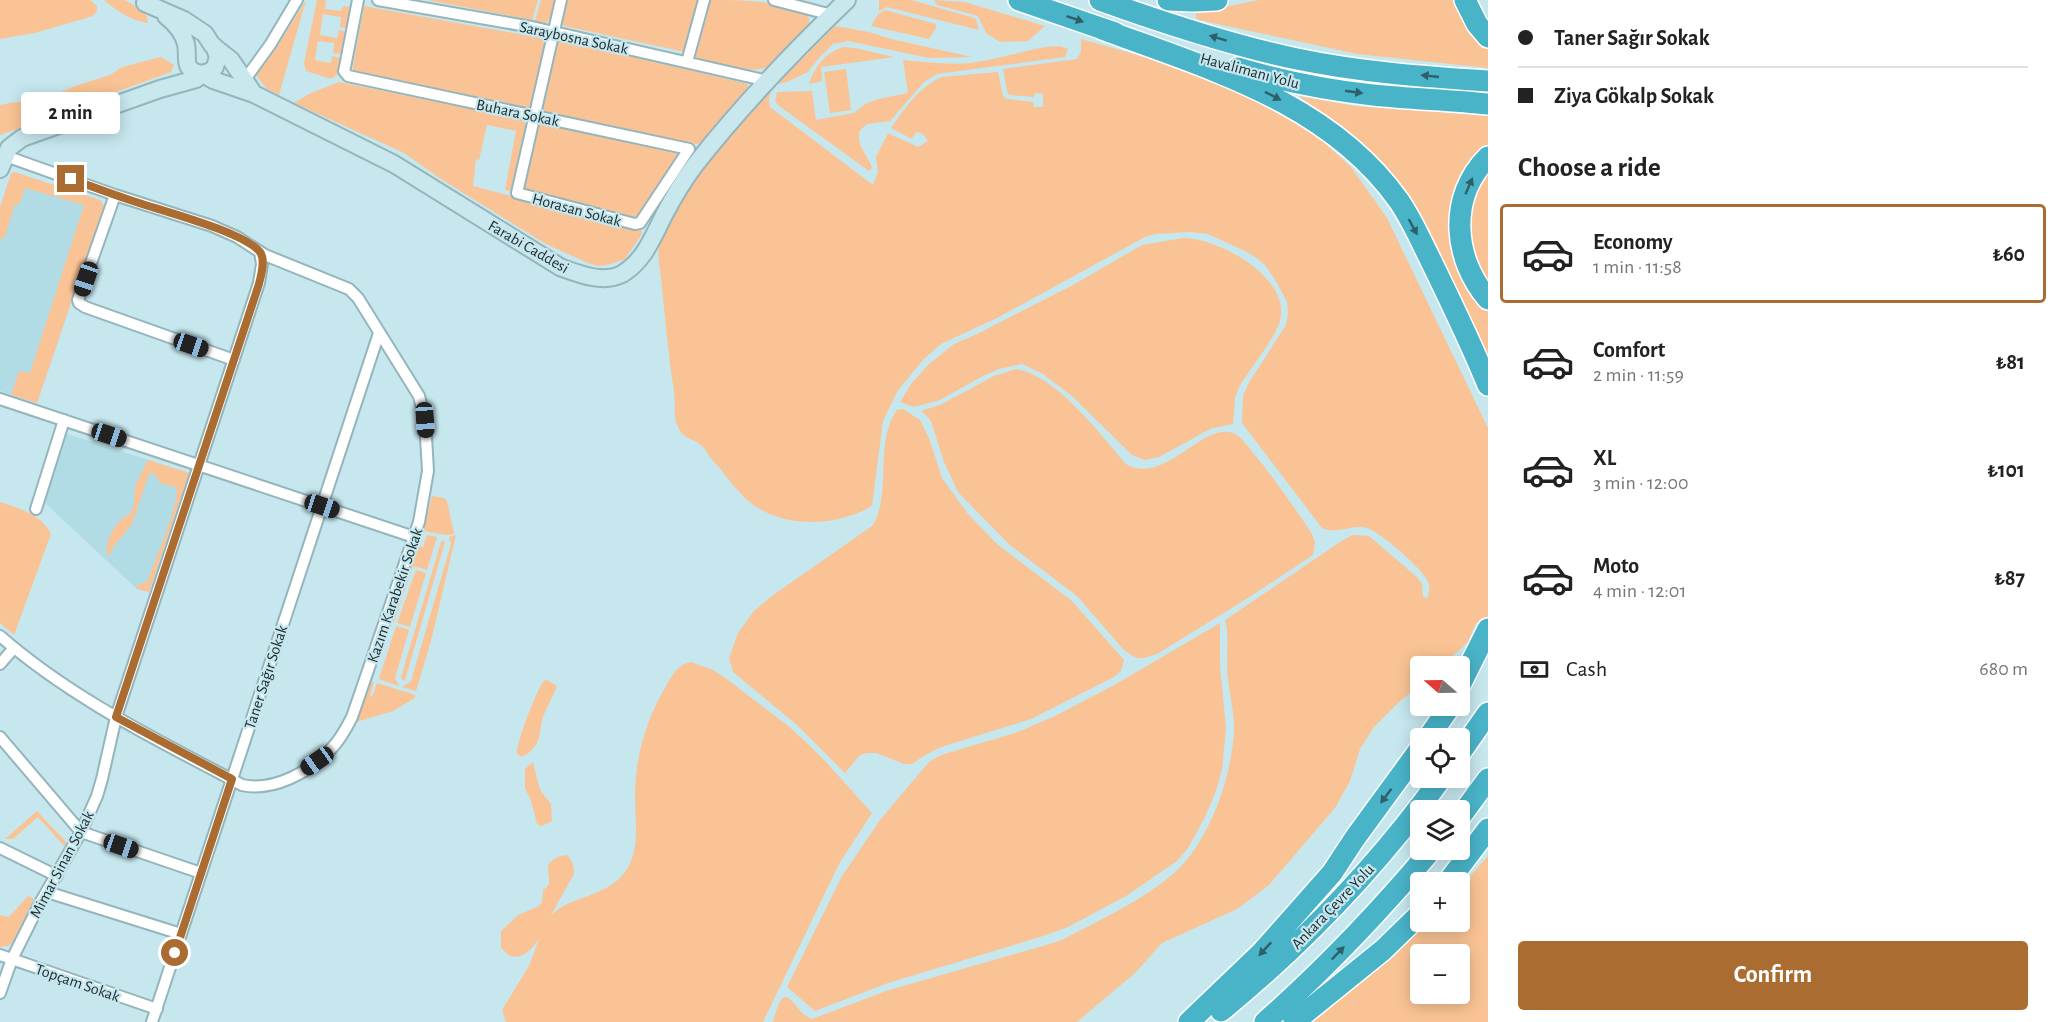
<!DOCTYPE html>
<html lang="en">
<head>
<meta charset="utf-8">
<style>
	:root { --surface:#fff; --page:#f6f6f6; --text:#222; --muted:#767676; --line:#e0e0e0; --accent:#aa6c31 }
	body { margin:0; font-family:"Alegreya Sans",sans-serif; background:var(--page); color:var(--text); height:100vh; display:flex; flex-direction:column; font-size:22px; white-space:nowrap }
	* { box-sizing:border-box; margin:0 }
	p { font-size:20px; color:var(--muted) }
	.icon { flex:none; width:33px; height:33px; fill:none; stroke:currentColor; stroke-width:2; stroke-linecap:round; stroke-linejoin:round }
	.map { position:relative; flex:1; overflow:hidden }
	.details { display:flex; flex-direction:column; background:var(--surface); width:570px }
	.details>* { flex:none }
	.top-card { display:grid; align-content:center; height:132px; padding:0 30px; background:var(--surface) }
	.needle { width:39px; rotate:290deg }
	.fabs { position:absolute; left:1410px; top:656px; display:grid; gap:12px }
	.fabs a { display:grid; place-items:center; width:60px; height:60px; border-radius:6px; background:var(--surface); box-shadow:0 3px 15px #0003; font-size:30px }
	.end { position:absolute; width:27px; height:27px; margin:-14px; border:8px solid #aa6c31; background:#fff; box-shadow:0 0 0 3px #fff }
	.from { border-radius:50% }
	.bubble { position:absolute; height:42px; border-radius:6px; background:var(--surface); box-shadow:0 3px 15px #0003; font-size:20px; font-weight:600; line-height:42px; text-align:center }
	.car { position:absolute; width:18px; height:36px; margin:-18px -9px; border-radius:8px; box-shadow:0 0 4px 2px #0007; background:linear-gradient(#222 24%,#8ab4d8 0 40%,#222 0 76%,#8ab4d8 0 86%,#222 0) }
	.top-card b { display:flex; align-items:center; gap:21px; height:57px; font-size:22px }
	.top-card b+b { border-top:2px solid var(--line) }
	.top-card i { width:15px; height:15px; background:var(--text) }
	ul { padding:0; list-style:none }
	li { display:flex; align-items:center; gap:18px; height:99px; margin:0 12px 9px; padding:0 18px; border:3px solid transparent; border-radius:6px }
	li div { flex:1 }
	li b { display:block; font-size:22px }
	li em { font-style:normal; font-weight:600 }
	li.active { border-color:var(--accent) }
	li>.icon { width:54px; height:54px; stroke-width:1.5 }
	h2 { padding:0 30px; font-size:27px; line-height:72px }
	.pay { display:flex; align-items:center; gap:15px; height:66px; padding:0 30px; font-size:22px }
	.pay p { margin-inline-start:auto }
	.cta { display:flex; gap:12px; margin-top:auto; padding:12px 30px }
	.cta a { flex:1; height:69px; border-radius:6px; background:var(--accent); color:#fff; font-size:24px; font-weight:600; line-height:69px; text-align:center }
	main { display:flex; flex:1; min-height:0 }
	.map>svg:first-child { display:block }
</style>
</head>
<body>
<main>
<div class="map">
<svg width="1488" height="1022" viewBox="0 0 1488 1022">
	<rect width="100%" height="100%" fill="#c6e7ee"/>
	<!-- built -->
	<path fill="#b2dce5" d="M 14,172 L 100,200 L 104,206 L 37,403 L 0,391 L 0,207 L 11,174 Z
		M 64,433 L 189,473 L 149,592 L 137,589 L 44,502 Z"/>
	<!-- green -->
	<path fill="#fac395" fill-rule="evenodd" d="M 0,0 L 90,0 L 97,6 L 97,11 L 93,16 L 35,33 L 0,39 Z
		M 104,0 L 125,0 L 146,12 L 148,23 C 132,21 115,10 104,0 Z
		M 306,0 L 279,95 L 266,88 L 256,75 L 273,53 Z
		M 317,0 L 326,0 L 325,9 L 341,11 L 343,6 L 351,7 L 347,28 L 340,27 L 341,17 L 323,14 L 320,35 L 337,38 L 339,30 L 347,32 L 342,54 L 333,53 L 334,43 L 318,41 L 315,60 L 331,63 L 332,56 L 342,58 L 339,73 L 331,79 L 306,71 L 304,63 Z
		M 427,0 L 538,0 L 532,20 Z
		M 541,0 L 557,0 L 554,12 L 546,23 L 535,21 Z
		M 567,0 L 698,0 L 685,52 L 564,26 L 562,24 Z
		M 710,0 C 733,0 790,0 808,15 L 810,25 L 769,66 C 750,76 717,64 697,59 L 695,55 Z
		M 879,0 L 911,0 L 971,17 L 976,19 L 979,30 L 887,7 L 879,11 Z
		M 934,0 L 965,2 L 1045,26 L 1028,41 L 1000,42 L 986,33 L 978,16 L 937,5 Z
		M 1259,0 L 1455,0 C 1459,16 1473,37 1488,46 L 1488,68 L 1357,54 L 1199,20 L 1196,18 L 1196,14 L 1199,12 Z
		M 364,6 L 541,38 L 545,44 L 545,50 L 531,108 L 359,74 L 353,71 L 353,65 Z
		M 885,10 L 936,24 L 936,28 L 929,39 L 871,26 L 878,14 Z
		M 835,26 L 869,32 L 891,39 L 972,57 L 929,58 L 848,41 L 833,44 L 818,59 L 808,72 L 787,82 L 777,84 Z
		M 556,39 L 744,83 L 748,85 L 749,90 L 702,145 L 662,138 L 540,110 Z
		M 1081,39 L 1172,65 L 1239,91 L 1295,116 L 1351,167 L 1387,218 L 1488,428 L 1488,615 L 1484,625 L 1476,623 L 1468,642 L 1442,666 L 1420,666 L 1420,685 L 1400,701 L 1374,727 L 1360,749 L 1350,781 L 1335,808 L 1269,885 L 1237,909 L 1162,943 L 1136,972 L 1077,1022 L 773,1022 C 786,971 792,1013 812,1019 L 886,991 L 1053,943 L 1064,939 C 1101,919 1142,901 1174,873 C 1209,843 1231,778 1234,733 C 1235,715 1230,697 1228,679 C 1225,659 1230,639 1225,620 L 1343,540 L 1353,535 L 1369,536 L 1418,578 L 1422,584 L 1423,597 L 1428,598 C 1428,594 1430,588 1429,584 C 1427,572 1379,531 1367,528 C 1352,524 1336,535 1322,528 L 1242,423 L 1243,396 L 1248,384 L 1286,325 L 1288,313 L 1287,302 L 1277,283 L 1266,266 L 1258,259 L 1247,252 L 1208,234 L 1190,232 L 1156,234 L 1145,237 L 999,317 L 941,344 L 924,359 L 898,390 L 883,421 L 872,506 C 835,528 778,529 745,498 C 732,485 722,470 710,457 C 707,453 705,448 702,446 C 695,439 685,439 680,431 C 672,418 676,405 674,391 C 668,353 665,316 661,278 C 660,269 657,255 659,247 C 679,184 728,136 770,88 L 769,102 L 770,107 L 873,185 L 878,172 L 876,157 L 888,133 L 918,147 L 928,141 L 923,134 L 916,132 L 912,139 L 891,128 C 904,109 920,86 942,77 L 998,72 L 1003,96 L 1007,99 L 1033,102 L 1034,107 L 1043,107 L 1043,94 L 1035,93 L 1034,97 L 1009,95 L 1007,91 L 1003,69 L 1077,59 L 1081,52 Z
		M 1059,46 L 1068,49 L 1065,57 L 937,74 L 924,82 L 890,121 L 867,124 L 860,130 C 855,145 868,155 872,168 L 869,171 L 779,106 L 775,101 L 777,92 L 812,91 L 816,120 L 854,113 L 865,104 L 878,99 L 908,93 L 903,60 C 928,62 953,66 977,62 C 1005,58 1031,47 1059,46 Z
		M 843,47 L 855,48 L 894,57 L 821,67 L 822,81 L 809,84 C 815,66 825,53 843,47 Z
		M 161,57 L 174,65 L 171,72 L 116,92 L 101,95 L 92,102 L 82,104 L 75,109 L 0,135 L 0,105 L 15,102 L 39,101 L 75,86 L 110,75 L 122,67 Z
		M 846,69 L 851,110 L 830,113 L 824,72 Z
		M 339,82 L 523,119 L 526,125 L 513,191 L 505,190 L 516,131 L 487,125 L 479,160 L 476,159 L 473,186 L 641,230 L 642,234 L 625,259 L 608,265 L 598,266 L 588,263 L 546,244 L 444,181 L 404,153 L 294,103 L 311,93 Z
		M 1299,96 L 1355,106 L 1488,116 L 1488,147 L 1472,168 L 1459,197 L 1475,297 L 1488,312 L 1488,359 L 1389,176 Z
		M 539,121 L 679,154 L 639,216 L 626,217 L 522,190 Z
		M 1488,161 L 1488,289 L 1470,260 L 1470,191 Z
		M 14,172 L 100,200 L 104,206 L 37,403 L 11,395 L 19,371 L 30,373 L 84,205 L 25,188 L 19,205 L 15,204 L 4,239 L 0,238 L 0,207 L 11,174 Z
		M 1183,238 C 1219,238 1295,279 1279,324 C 1273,341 1249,370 1239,387 L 1235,398 L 1233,424 L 1212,428 L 1159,457 L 1145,460 L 1132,455 L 1072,396 L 1056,384 L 1043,374 L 1022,364 L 999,369 L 981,377 L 940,400 L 914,407 L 900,402 L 911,384 L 929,364 L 954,344 L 975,335 L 1073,285 L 1142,245 Z
		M 1016,369 C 1056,375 1101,435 1126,464 C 1165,487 1204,419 1235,434 C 1243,438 1248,447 1254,454 C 1275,479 1293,506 1311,532 L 1315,542 L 1313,555 L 1248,598 L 1157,654 L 1144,658 L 1137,658 L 1131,655 L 1123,649 L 1077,596 L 1011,546 L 996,531 L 958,492 L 944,462 L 932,424 L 929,418 L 921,411 L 942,404 L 994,376 Z
		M 903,409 L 920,420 L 929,438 L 942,478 L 968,514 L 997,544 L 1072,601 L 1124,660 L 1121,671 L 1114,677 L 1031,719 L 941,747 L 925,755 L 912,764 L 904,764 L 876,753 L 867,753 L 860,755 L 845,773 L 797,725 L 733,672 L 729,658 L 738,633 L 753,612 L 769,598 L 872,526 C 892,498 874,440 897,410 Z
		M 148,460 L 189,473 L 149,592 L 137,589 L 137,585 L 147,582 C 153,565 181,501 176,487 L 162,484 L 153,473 L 149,474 L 132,524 L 114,546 L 110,554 L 107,556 C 104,543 116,519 129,515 L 134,505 L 135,486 Z
		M 432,496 L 444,498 L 447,501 L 454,534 L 448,535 L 423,531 Z
		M 0,502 C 19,508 42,515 51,534 L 14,635 L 0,623 Z
		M 427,535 L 437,537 L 427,570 L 413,566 L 394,622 L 390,621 L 417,546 L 423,547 Z
		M 456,535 L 431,641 L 416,691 L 402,687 L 411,681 L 451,544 L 449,537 Z
		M 443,540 L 445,542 L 405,680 L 403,680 L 401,678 L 406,660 L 441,542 Z
		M 416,570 L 426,573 L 410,627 L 397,623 Z
		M 1220,623 L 1220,666 L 1226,728 L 1222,770 L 1216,791 L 1205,817 L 1188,848 L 1177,861 L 1126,896 L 1068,927 L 1040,937 L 888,983 L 815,1011 L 787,987 L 842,876 L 880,820 L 929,762 L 941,755 L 1018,732 L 1057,715 L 1116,684 Z
		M 396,626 L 409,630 L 395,678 L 399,686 L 379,679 Z
		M 691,662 L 713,670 L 724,677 L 787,725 L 808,744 L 825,761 L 872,813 L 839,864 L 763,1022 L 506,1022 L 502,1010 L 529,966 L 539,939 C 531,949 525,959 510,956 L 501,948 L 501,931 L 518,915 L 539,906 L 542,902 L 543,890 C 554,883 547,876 548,866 C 553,858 558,856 567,855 C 573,861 574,866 574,874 L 551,915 C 572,895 607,897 625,872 C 642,848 634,817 635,791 C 636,755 647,717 666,686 C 672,675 678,664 691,662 Z
		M 545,680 L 549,681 L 557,686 C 553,697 547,706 543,717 C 538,736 542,746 522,757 L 517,754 C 516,744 537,687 545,680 Z
		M 370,681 L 374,682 L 370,696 L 372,697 L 377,683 L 415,695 L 415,698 L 393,711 L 356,722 Z
		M 533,762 L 540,790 L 551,804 L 552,821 L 542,826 L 537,824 L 531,801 L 525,788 L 525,769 Z
		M 37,811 L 67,843 L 64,846 L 38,817 L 13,839 L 5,839 Z
		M 1488,856 L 1488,1022 L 1312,1022 L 1392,958 L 1428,921 L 1460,921 L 1460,888 ZM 1420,954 L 1460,954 L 1460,993 L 1420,993 Z
		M 28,896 L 34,899 L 12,943 L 8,946 L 0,947 L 0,915 L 9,917 Z"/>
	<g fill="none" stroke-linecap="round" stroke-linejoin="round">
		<!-- street casing -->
		<g stroke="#95b5bc" stroke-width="14">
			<path id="street" d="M 358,0 L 345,67 L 344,71 L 348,76 L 689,149 L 640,223 L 635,224 L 517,193 L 561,0
				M 378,0 L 532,27 L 768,81
				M 774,0 L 832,15
				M 687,62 L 704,0
				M 241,85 L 270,45 L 297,0
				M 115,195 L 78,300 L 79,303 L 85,307 L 234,360
				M 0,399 L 414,537
				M 36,509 L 64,420
				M 0,636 C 72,699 158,740 242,785 C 273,792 310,772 331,749 C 340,740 346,729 352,717 L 419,522 L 428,471 L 425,420 L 419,396 L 358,298 L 349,289 L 265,255 L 237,237 L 212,226 L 115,195 L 0,154
				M 0,664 L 14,648
				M 0,737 L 81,832 L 201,873
				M 0,848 L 57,876
				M 47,892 L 181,934
				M 0,955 L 157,1009
				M 0,993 L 12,959 L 40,903 L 81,832 L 97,796 L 102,779 L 116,717 L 259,283 L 262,264 L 260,252
				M 152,1022 L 379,333"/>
		</g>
		<!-- secondary casing -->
		<g stroke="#95b5bc" stroke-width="20">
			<path id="secondary" d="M 145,3 L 184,20 L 205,34 L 212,45 L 231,60 L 254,94
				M 166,16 C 175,23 183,32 186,44 C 189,58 181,70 202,74
				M 203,74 L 213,80 L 254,94 L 394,164 L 560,267 C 579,274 603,284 622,274 C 644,261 653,237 664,215 C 673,198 683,181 695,165 C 741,106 793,52 847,0
				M 0,169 L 9,148 L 22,138 L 160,89 L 196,79 L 202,74 L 211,71 L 215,67 L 218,57 L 214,46"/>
		</g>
		<!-- highway casing -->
		<g stroke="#fff" stroke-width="24">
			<path id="highway" d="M 1019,0 L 1115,33
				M 1100,0 C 1164,23 1230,45 1297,59 C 1359,72 1425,77 1488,81
				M 1168,0 L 1193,1 L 1217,0
				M 1465,0 L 1477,24 L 1488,37
				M 1102,29 C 1209,69 1329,102 1399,201 C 1412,220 1421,241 1431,261 C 1451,302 1471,343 1488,385
				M 1238,68 C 1282,81 1327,90 1373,95 C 1411,99 1450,100 1488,104
				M 1488,157 C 1448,197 1453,258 1488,299
				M 1460,685 L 1488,629
				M 1428,738 L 1451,705
				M 1460,753 L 1488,713
				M 1460,817 L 1488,779
				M 1448,882 L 1488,829
				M 1221,1011 C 1304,943 1379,864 1442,777
				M 1189,1022 L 1262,952 L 1332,873 L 1355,838 L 1420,749
				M 1265,1022 C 1326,968 1380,911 1432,849
				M 1294,1022 L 1383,950 L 1420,914"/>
		</g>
		<!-- street -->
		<use href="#street" stroke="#fff" stroke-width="10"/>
		<!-- secondary -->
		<use href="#secondary" stroke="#c8e8ee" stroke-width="16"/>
		<!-- highway -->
		<use href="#highway" stroke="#49b3c8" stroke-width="21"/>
	</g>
	<!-- one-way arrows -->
	<defs><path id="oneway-solid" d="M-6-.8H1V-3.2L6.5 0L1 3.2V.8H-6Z" transform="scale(1.5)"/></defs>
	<g fill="#2f606a">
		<use href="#oneway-solid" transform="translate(1075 19) rotate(19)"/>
		<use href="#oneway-solid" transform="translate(1218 38) rotate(-163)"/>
		<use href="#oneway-solid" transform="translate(1430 76) rotate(-174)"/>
		<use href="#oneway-solid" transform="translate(1354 92) rotate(8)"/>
		<use href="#oneway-solid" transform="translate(1273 96) rotate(27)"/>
		<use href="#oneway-solid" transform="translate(1469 186) rotate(-67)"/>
		<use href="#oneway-solid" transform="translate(1413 227) rotate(62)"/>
		<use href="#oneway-solid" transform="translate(1386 796) rotate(127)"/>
		<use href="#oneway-solid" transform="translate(1265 949) rotate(133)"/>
		<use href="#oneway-solid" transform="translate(1338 953) rotate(-46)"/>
	</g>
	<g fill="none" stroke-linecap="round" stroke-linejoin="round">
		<!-- route -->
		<path stroke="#aa6c31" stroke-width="8" d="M 71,179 C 93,187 114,195 136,202 C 163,211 244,232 260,252 C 266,260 261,275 259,284 L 116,717 L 232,779 L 175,953"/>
	</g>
	<g text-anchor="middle" stroke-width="4.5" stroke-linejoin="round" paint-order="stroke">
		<!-- street labels -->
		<g font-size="16" fill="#1d292c" stroke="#c6e7ee">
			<text transform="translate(574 37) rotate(12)" y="6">Saraybosna Sokak</text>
			<text transform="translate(1250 70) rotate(15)" y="6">Havalimanı Yolu</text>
			<text transform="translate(518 112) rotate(12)" y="6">Buhara Sokak</text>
			<text transform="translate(577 209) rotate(15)" y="6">Horasan Sokak</text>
			<text transform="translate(529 246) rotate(30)" y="6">Farabi Caddesi</text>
			<text transform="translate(394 595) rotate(-71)" y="6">Kazım Karabekir Sokak</text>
			<text transform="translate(265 677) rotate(-72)" y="6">Taner Sağır Sokak</text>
			<text transform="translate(61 864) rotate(-62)" y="6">Mimar Sinan Sokak</text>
			<text transform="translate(1332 906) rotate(-46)" y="6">Ankara Çevre Yolu</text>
			<text transform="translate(78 982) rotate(19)" y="6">Topçam Sokak</text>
		</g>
	</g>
</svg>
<div class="fabs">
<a><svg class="needle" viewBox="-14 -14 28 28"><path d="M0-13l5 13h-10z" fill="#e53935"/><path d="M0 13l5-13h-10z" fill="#767676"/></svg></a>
<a><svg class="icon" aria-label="locate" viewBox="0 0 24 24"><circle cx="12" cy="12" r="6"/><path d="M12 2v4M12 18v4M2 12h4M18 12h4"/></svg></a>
<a><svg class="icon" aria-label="layers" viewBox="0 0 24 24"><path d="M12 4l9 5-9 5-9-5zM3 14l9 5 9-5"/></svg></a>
<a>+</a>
<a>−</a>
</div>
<i class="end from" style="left:175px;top:953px"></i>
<i class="end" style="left:71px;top:179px"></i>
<div class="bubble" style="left:21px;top:92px;width:99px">2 min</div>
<i class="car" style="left:86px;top:279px;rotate:199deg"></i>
<i class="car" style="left:191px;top:345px;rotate:109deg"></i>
<i class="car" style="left:425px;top:420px;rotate:176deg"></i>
<i class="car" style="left:109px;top:435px;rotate:108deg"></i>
<i class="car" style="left:322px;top:506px;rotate:108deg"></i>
<i class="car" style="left:317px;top:761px;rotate:235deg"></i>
<i class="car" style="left:121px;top:846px;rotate:109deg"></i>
</div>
<section class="details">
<div class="top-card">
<b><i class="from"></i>Taner Sağır Sokak</b>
<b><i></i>Ziya Gökalp Sokak</b>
</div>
<h2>Choose a ride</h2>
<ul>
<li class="active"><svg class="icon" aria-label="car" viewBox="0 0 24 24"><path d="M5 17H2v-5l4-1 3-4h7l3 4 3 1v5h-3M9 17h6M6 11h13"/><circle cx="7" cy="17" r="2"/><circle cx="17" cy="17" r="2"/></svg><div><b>Economy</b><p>1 min · 11:58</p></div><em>₺60</em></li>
<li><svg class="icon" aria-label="car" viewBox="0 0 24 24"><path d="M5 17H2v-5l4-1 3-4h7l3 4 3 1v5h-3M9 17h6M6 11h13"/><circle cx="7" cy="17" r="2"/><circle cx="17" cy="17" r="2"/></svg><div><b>Comfort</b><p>2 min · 11:59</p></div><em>₺81</em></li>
<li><svg class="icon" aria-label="car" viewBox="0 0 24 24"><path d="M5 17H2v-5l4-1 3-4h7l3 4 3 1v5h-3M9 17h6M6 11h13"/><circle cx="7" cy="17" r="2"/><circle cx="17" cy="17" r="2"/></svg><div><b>XL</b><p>3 min · 12:00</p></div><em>₺101</em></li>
<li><svg class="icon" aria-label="car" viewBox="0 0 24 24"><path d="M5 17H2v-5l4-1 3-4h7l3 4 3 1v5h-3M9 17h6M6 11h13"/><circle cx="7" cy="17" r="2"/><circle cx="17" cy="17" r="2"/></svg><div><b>Moto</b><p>4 min · 12:01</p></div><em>₺87</em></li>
</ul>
<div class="pay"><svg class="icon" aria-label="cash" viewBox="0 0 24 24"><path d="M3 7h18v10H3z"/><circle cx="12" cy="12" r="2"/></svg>Cash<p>680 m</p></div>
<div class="cta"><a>Confirm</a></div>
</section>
</main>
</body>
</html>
